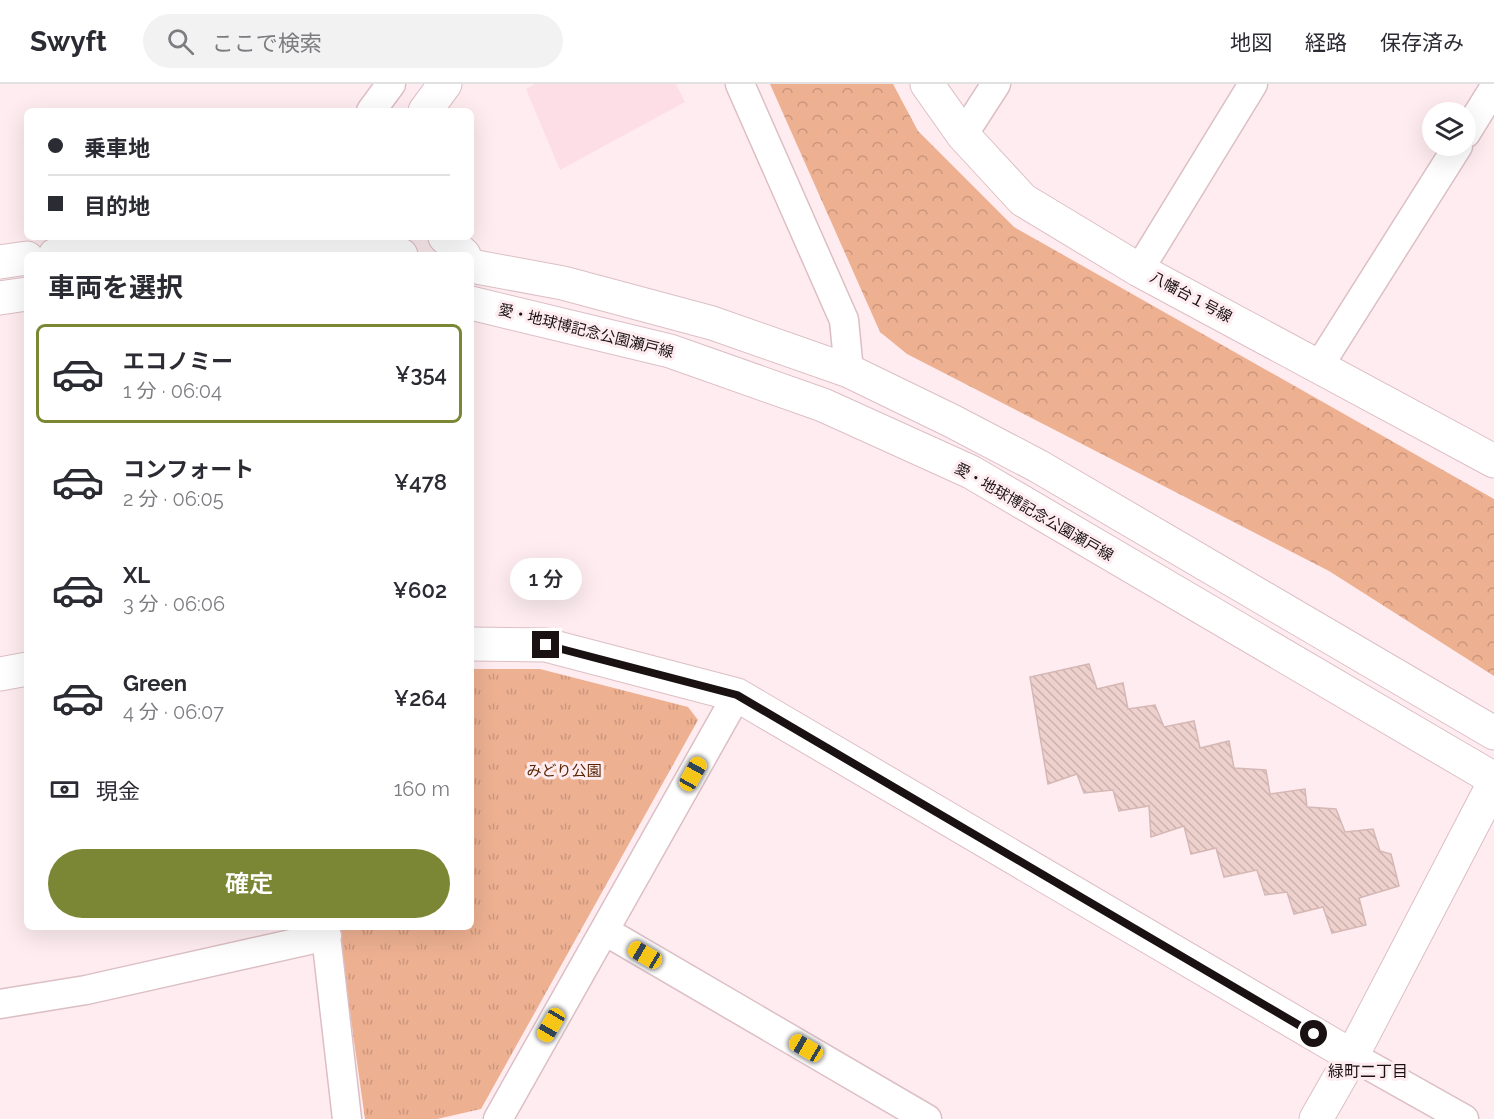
<!DOCTYPE html>
<html lang="ja">
<head>
<meta charset="utf-8">
<style>
	:root { --surface:#fff; --page:#f2f2f3; --text:#2b2b33; --muted:#7c7c81; --line:#e1e1e2; --accent:#7b8734 }
	body { margin:0; font-family:Raleway,"Noto Sans JP",sans-serif; background:var(--page); color:var(--text); height:100vh; display:flex; flex-direction:column; font-size:22px; white-space:nowrap }
	* { box-sizing:border-box; margin:0 }
	p { font-size:20px; color:var(--muted) }
	.icon { flex:none; width:33px; height:33px; fill:none; stroke:currentColor; stroke-width:2; stroke-linecap:round; stroke-linejoin:round }
	.map { position:relative; flex:1; overflow:hidden }
	.panel { position:absolute; left:24px; top:168px; width:450px; height:678px; display:flex; flex-direction:column; background:var(--surface); border-radius:9px; box-shadow:0 6px 24px #0002 }
	.panel>* { flex:none }
	.guide { position:absolute; left:24px; top:24px; width:450px; height:132px; border-radius:9px; box-shadow:0 6px 24px #0002; display:grid; align-content:center; height:132px; padding:0 24px; background:var(--surface) }
	.fabs { position:absolute; left:1422px; top:18px; display:grid; gap:12px }
	.fabs a { display:grid; place-items:center; width:54px; height:54px; border-radius:50%; background:var(--surface); box-shadow:0 6px 24px #0002; font-size:30px }
	.end { position:absolute; width:27px; height:27px; margin:-14px; border:8px solid #1a1113; background:#fff; box-shadow:0 0 0 3px #fff }
	.from { border-radius:50% }
	.bubble { position:absolute; height:42px; border-radius:21px; background:var(--surface); box-shadow:0 6px 24px #0002; font-size:20px; font-weight:600; line-height:42px; text-align:center }
	.car { position:absolute; width:18px; height:36px; margin:-18px -9px; border-radius:8px; box-shadow:0 0 4px 2px #0007; background:linear-gradient(#f5c518 24%,#345 0 40%,#f5c518 0 76%,#345 0 86%,#f5c518 0) }
	.guide b { display:flex; align-items:center; gap:21px; height:57px; font-size:22px }
	.guide b+b { border-top:2px solid var(--line) }
	.guide i { width:15px; height:15px; background:var(--text) }
	ul { padding:0; list-style:none }
	li { display:flex; align-items:center; gap:18px; height:99px; margin:0 12px 9px; padding:0 12px; border:3px solid transparent; border-radius:9px }
	li div { flex:1 }
	li b { display:block; font-size:22px }
	li em { font-style:normal; font-weight:600 }
	li.current { border-color:var(--accent) }
	li>.icon { width:54px; height:54px; stroke-width:1.5 }
	h2 { padding:0 24px; font-size:27px; line-height:72px }
	.pay { display:flex; align-items:center; gap:15px; height:66px; padding:0 24px; font-size:22px }
	.pay p { margin-inline-start:auto }
	.action { display:flex; gap:12px; margin-top:auto; padding:12px 24px }
	.action a { flex:1; height:69px; border-radius:36px; background:var(--accent); color:#fff; font-size:24px; font-weight:600; line-height:69px; text-align:center }
	header { display:flex; align-items:center; gap:36px; box-sizing:border-box; height:84px; padding:0 30px; background:var(--surface); border-bottom:2px solid var(--line) }
	header strong { font-size:28px }
	nav { display:flex; gap:33px; margin-inline-start:auto; font-size:21px }
	.search { width:420px; height:54px; background:var(--page); display:flex; align-items:center; gap:15px; box-sizing:border-box; padding:0 21px; border-radius:33px; color:var(--muted); font-size:22px }
	.map>svg:first-child { display:block }
</style>
</head>
<body>
<header>
<strong>Swyft</strong>
<div class="search"><svg class="icon" aria-label="search" viewBox="0 0 24 24"><circle cx="10" cy="10" r="6"/><path d="M15 15l6 6"/></svg>ここで検索</div>
<nav><a>地図</a><a>経路</a><a>保存済み</a></nav>
</header>
<div class="map">
<svg width="1494" height="1035" viewBox="0 0 1494 1035">
	<defs>
		<pattern id="grass-tufts" width="24" height="20" patternUnits="userSpaceOnUse" patternTransform="scale(1.5)"><rect width="24" height="20" fill="#edb091"/><path d="M3 7l-1-3M5 7V3M7 7l1-3M15 17l-1-3M17 17v-4M19 17l1-3" fill="none" stroke="#cb967c"/></pattern>
		<pattern id="forest-crowns" width="20" height="18" patternUnits="userSpaceOnUse" patternTransform="scale(1.5)"><rect width="20" height="18" fill="#edb091"/><path d="M2 6a3 3 0 1 1 6 0M12 15a3 3 0 1 1 6 0" fill="none" stroke="#cb967c"/></pattern>
		<pattern id="building-back-hatch" width="6" height="6" patternUnits="userSpaceOnUse" patternTransform="scale(1.5)"><rect width="6" height="6" fill="#eed0cd"/><path d="M-1 5l2 2M0 0l6 6M5-1l2 2" fill="none" stroke="#ccb2af"/></pattern>
	</defs>
	<rect width="100%" height="100%" fill="#feecf0"/>
	<!-- built -->
	<path fill="#fedee6" d="M 535,0 L 676,0 L 685,18 L 560,86 L 526,5 Z"/>
	<!-- grass -->
	<path fill="url(#grass-tufts)" d="M 471,585 L 540,585 L 688,623 L 698,636 L 481,1025 L 437,1035 L 365,1035 L 338,843 L 471,843 Z"/>
	<!-- forest -->
	<path fill="url(#forest-crowns)" d="M 770,0 L 893,0 L 918,47 L 1014,143 L 1494,415 L 1494,592 L 1329,487 L 907,270 L 880,248 Z"/>
	<!-- building -->
	<path fill="url(#building-back-hatch)" stroke="#d5b8b5" stroke-width="1.5" d="M 1089,580 L 1097,605 L 1123,599 L 1128,625 L 1155,621 L 1164,643 L 1194,637 L 1200,664 L 1229,657 L 1234,684 L 1266,686 L 1270,710 L 1305,705 L 1307,723 L 1336,725 L 1345,748 L 1373,745 L 1380,767 L 1391,770 L 1399,802 L 1359,814 L 1366,841 L 1332,849 L 1323,823 L 1294,830 L 1287,808 L 1265,811 L 1257,786 L 1224,793 L 1216,764 L 1191,770 L 1184,742 L 1151,753 L 1149,722 L 1119,727 L 1113,706 L 1084,709 L 1077,690 L 1048,700 L 1030,593 Z"/>
	<g fill="none" stroke-linecap="round" stroke-linejoin="round">
		<!-- minor casing -->
		<g stroke="#dcbfc5" stroke-width="31">
			<path id="minor" d="M 740,0 L 844,236 L 849,287
				M 371,27 L 391,0
				M 1466,49 L 1494,4
				M 963,51 L 996,0
				M 1139,186 L 1253,0
				M 1319,282 L 1458,62
				M 325,843 L 347,1035
				M 605,847 L 927,1035
				M 0,920 L 86,906 L 327,852
				M 1352,972 L 1464,1035
				M 498,1035 L 737,611"/>
		</g>
		<!-- tertiary casing -->
		<g stroke="#dcbfc5" stroke-width="35">
			<path id="tertiary" d="M 927,0 L 963,51 L 1023,116 L 1139,186 L 1494,377
				M 425,27 L 445,0
				M 445,153 L 464,171
				M 471,560 L 546,561 L 737,611 L 1352,972 L 1316,1035
				M 0,590 L 27,585
				M 1352,972 L 1494,699"/>
		</g>
		<!-- secondary casing -->
		<g stroke="#dcbfc5" stroke-width="35">
			<path id="secondary" d="M 294,153 L 330,156 L 401,171
				M 55,171 L 102,165 L 288,153
				M 0,178 L 27,174
				M 471,182 L 563,199 L 712,239 L 849,287 L 952,337 L 1038,382 L 1494,649
				M 0,214 L 27,210
				M 471,219 L 670,267 L 823,321 L 971,388 L 1494,695"/>
		</g>
		<!-- minor -->
		<use href="#minor" stroke="#fff" stroke-width="28"/>
		<!-- tertiary -->
		<use href="#tertiary" stroke="#fff" stroke-width="33"/>
		<!-- secondary -->
		<use href="#secondary" stroke="#fff" stroke-width="33"/>
	</g>
	<g fill="none" stroke-linecap="round" stroke-linejoin="round">
		<!-- route -->
		<path stroke="#1a1113" stroke-width="8" d="M 546,561 L 737,611 L 1314,950"/>
	</g>
	<g text-anchor="middle" stroke-width="6" stroke-linejoin="round" paint-order="stroke">
		<!-- street labels -->
		<g font-size="15" fill="#1a1113" stroke="#feecf0">
			<text transform="translate(1191 213) rotate(28)" y="5">八幡台１号線</text>
			<text transform="translate(586 247) rotate(14)" y="5">愛・地球博記念公園瀬戸線</text>
			<text transform="translate(1034 428) rotate(30)" y="5">愛・地球博記念公園瀬戸線</text>
		</g>
		<!-- park labels -->
		<g font-size="15" fill="#572302" stroke="#feecf0">
			<text x="564" y="692">みどり公園</text>
		</g>
		<!-- neighbourhood labels -->
		<g font-size="16" fill="#1a1113" stroke="#feecf0">
			<text x="1368" y="993">緑町二丁目</text>
		</g>
	</g>
</svg>
<div class="fabs">
<a><svg class="icon" aria-label="layers" viewBox="0 0 24 24"><path d="M12 4l9 5-9 5-9-5zM3 14l9 5 9-5"/></svg></a>
</div>
<i class="end from" style="left:1314px;top:950px"></i>
<i class="end" style="left:546px;top:561px"></i>
<div class="bubble" style="left:510px;top:474px;width:72px">1 分</div>
<i class="car" style="left:693px;top:690px;rotate:29deg"></i>
<i class="car" style="left:645px;top:871px;rotate:300deg"></i>
<i class="car" style="left:551px;top:941px;rotate:210deg"></i>
<i class="car" style="left:806px;top:964px;rotate:300deg"></i>
<div class="guide">
<b><i class="from"></i>乗車地</b>
<b><i></i>目的地</b>
</div>
<section class="panel">
<h2>車両を選択</h2>
<ul>
<li class="current"><svg class="icon" aria-label="car" viewBox="0 0 24 24"><path d="M5 17H2v-5l4-1 3-4h7l3 4 3 1v5h-3M9 17h6M6 11h13"/><circle cx="7" cy="17" r="2"/><circle cx="17" cy="17" r="2"/></svg><div><b>エコノミー</b><p>1 分 · 06:04</p></div><em>¥354</em></li>
<li><svg class="icon" aria-label="car" viewBox="0 0 24 24"><path d="M5 17H2v-5l4-1 3-4h7l3 4 3 1v5h-3M9 17h6M6 11h13"/><circle cx="7" cy="17" r="2"/><circle cx="17" cy="17" r="2"/></svg><div><b>コンフォート</b><p>2 分 · 06:05</p></div><em>¥478</em></li>
<li><svg class="icon" aria-label="car" viewBox="0 0 24 24"><path d="M5 17H2v-5l4-1 3-4h7l3 4 3 1v5h-3M9 17h6M6 11h13"/><circle cx="7" cy="17" r="2"/><circle cx="17" cy="17" r="2"/></svg><div><b>XL</b><p>3 分 · 06:06</p></div><em>¥602</em></li>
<li><svg class="icon" aria-label="car" viewBox="0 0 24 24"><path d="M5 17H2v-5l4-1 3-4h7l3 4 3 1v5h-3M9 17h6M6 11h13"/><circle cx="7" cy="17" r="2"/><circle cx="17" cy="17" r="2"/></svg><div><b>Green</b><p>4 分 · 06:07</p></div><em>¥264</em></li>
</ul>
<div class="pay"><svg class="icon" aria-label="cash" viewBox="0 0 24 24"><path d="M3 7h18v10H3z"/><circle cx="12" cy="12" r="2"/></svg>現金<p>160 m</p></div>
<div class="action"><a>確定</a></div>
</section>
</div>
</body>
</html>
